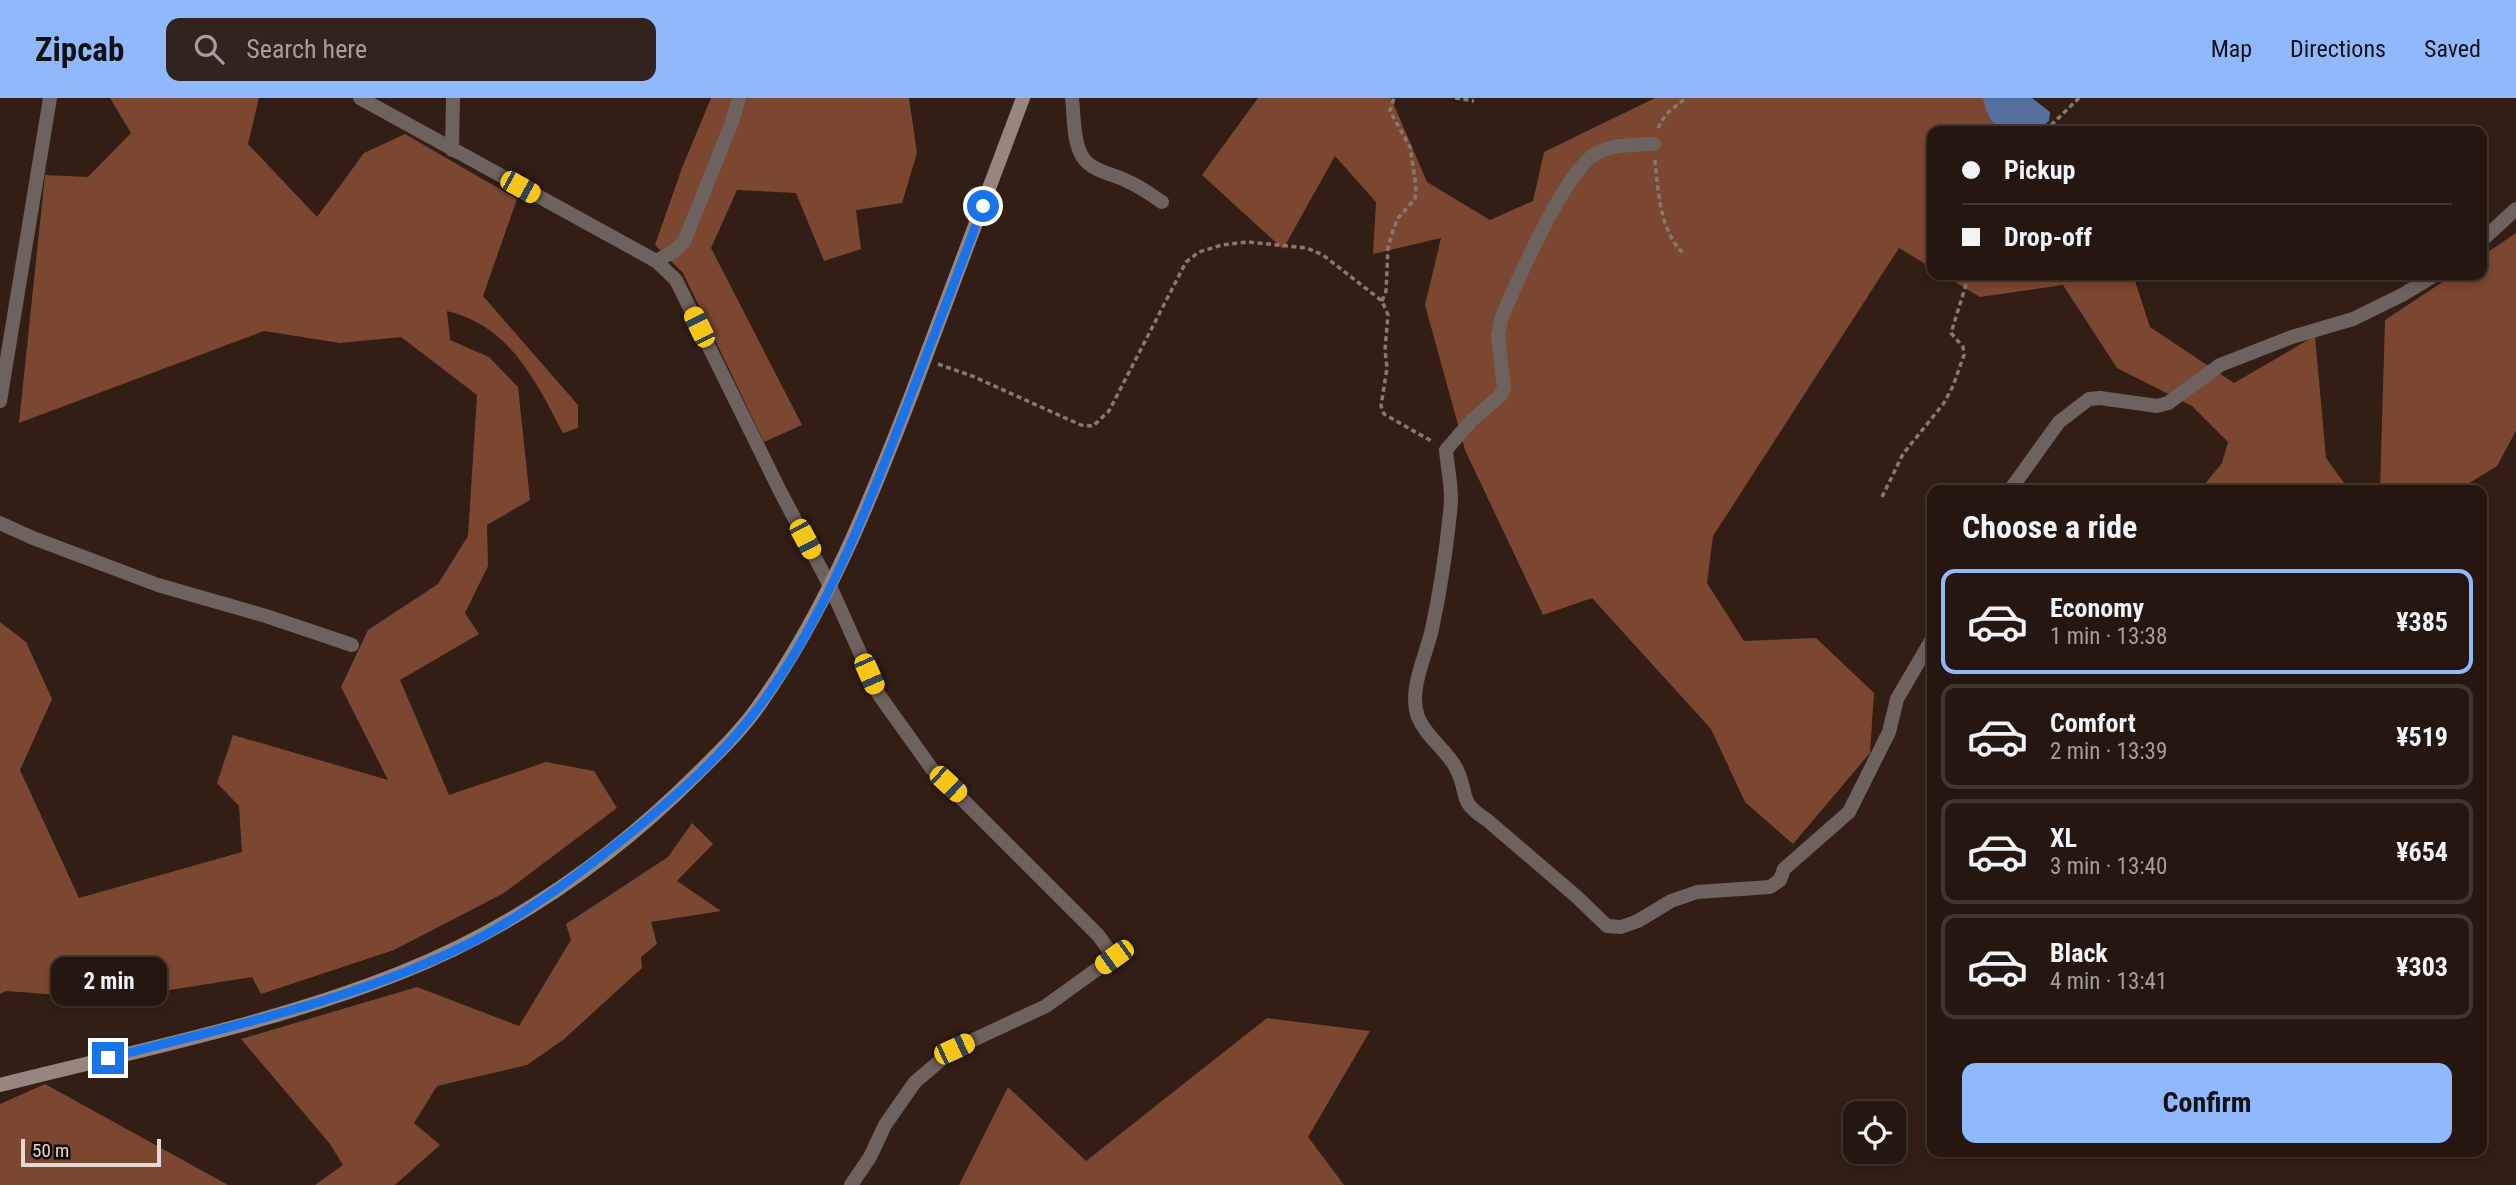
<!DOCTYPE html>
<html lang="en">
<head>
<meta charset="utf-8">
<style>
	:root { --surface:#261610; --page:#32231e; --text:#f1f3f6; --muted:#a49f9f; --line:#423530; --accent:#90b8fd }
	body { margin:0; font-family:"Roboto Condensed",sans-serif; background:var(--page); color:var(--text); height:100vh; display:flex; flex-direction:column; font-size:26px; white-space:nowrap }
	* { box-sizing:border-box; margin:0 }
	p { font-size:23px; color:var(--muted) }
	.icon { flex:none; width:38px; height:38px; fill:none; stroke:currentColor; stroke-width:2; stroke-linecap:round; stroke-linejoin:round }
	.map { position:relative; flex:1; overflow:hidden }
	.details { position:absolute; left:1927px; top:387px; width:560px; height:672px; display:flex; flex-direction:column; background:var(--surface); border-radius:14px; box-shadow:0 4px 10px #0003,0 0 0 2px var(--line) }
	.details>* { flex:none }
	.top-card { position:absolute; left:1927px; top:28px; width:560px; height:154px; border-radius:14px; box-shadow:0 4px 10px #0003,0 0 0 2px var(--line); display:grid; align-content:center; height:154px; padding:0 35px; background:var(--surface) }
	.fabs { position:absolute; left:1843px; top:1003px; display:grid; gap:14px }
	.fabs a { display:grid; place-items:center; width:63px; height:63px; border-radius:14px; background:var(--surface); box-shadow:0 4px 10px #0003,0 0 0 2px var(--line); font-size:35px }
	.scale { position:absolute; left:21px; bottom:18px; width:140px; box-sizing:border-box; padding-left:7px; border:4px solid #e5d7d1; border-top:0; font-size:19px; line-height:24px; white-space:nowrap; color:#e5d7d1; -webkit-text-stroke:5px #130a07; paint-order:stroke }
	.end { position:absolute; width:32px; height:32px; margin:-16px; border:9px solid #1a73e8; background:#fff; box-shadow:0 0 0 4px #fff }
	.from { border-radius:50% }
	.bubble { position:absolute; height:49px; border-radius:14px; background:var(--surface); box-shadow:0 4px 10px #0003,0 0 0 2px var(--line); font-size:23px; font-weight:700; line-height:49px; text-align:center }
	.car { position:absolute; width:21px; height:42px; margin:-21px -10px; border-radius:9px; box-shadow:0 0 5px 2px #0007; background:linear-gradient(#f5c518 24%,#345 0 40%,#f5c518 0 76%,#345 0 86%,#f5c518 0) }
	.top-card b { display:flex; align-items:center; gap:24px; height:66px; font-size:26px }
	.top-card b+b { border-top:2px solid var(--line) }
	.top-card i { width:18px; height:18px; background:var(--text) }
	ul { padding:0; list-style:none }
	li { display:flex; align-items:center; gap:21px; height:105px; margin:0 14px 10px; padding:0 21px; border:4px solid var(--line); border-radius:14px }
	li div { flex:1 }
	li b { display:block; font-size:26px }
	li em { font-style:normal; font-weight:700 }
	li.selected { border-color:var(--accent) }
	li>.icon { width:63px; height:63px; stroke-width:1.5 }
	h2 { padding:0 35px; font-size:32px; line-height:84px }
	.cta { display:flex; gap:14px; margin-top:auto; padding:14px 35px }
	.cta a { flex:1; height:80px; border-radius:14px; background:var(--accent); color:#111; font-size:28px; font-weight:700; line-height:80px; text-align:center }
	header { display:flex; align-items:center; gap:42px; box-sizing:border-box; height:98px; padding:0 35px; background:var(--accent); color:#111 }
	header strong { font-size:33px }
	nav { display:flex; gap:38px; margin-inline-start:auto; font-size:24px }
	.search { width:490px; height:63px; background:var(--page); display:flex; align-items:center; gap:18px; box-sizing:border-box; padding:0 24px; border-radius:14px; color:var(--muted); font-size:26px }
	.map>svg:first-child { display:block }
</style>
</head>
<body>
<header>
<strong>Zipcab</strong>
<div class="search"><svg class="icon" aria-label="search" viewBox="0 0 24 24"><circle cx="10" cy="10" r="6"/><path d="M15 15l6 6"/></svg>Search here</div>
<nav><a>Map</a><a>Directions</a><a>Saved</a></nav>
</header>
<div class="map">
<svg width="2516" height="1087" viewBox="0 0 2516 1087">
	<rect width="100%" height="100%" fill="#321e15"/>
	<!-- forest -->
	<path fill="#7b4731" d="M 110,0 L 259,0 L 248,46 L 317,119 L 364,55 L 405,36 L 517,101 L 483,198 L 578,307 L 578,330 L 563,335 C 535,282 510,228 447,213 L 450,242 L 489,259 L 518,289 L 530,402 L 487,427 L 488,468 L 465,515 L 479,536 L 400,582 L 449,697 L 546,664 L 594,673 L 617,710 L 504,795 L 394,852 L 261,896 L 252,879 L 113,901 L 6,893 L 0,896 L 0,524 L 26,544 L 52,601 L 20,672 L 79,800 L 242,754 L 239,708 L 217,685 L 233,637 L 388,682 L 341,589 L 368,532 L 438,486 L 468,438 L 477,297 L 401,239 L 340,245 L 264,233 L 19,325 L 45,77 L 88,79 L 131,35 Z
		M 711,0 L 909,0 L 917,55 L 902,105 L 856,112 L 861,151 L 824,163 L 796,95 L 737,92 L 711,150 L 802,327 L 764,344 L 683,175 L 655,147 L 682,70 Z
		M 1258,0 L 1391,0 L 1427,84 L 1490,122 L 1533,103 L 1544,54 L 1655,0 L 2014,0 L 2056,33 L 1932,33 L 1932,170 L 1899,150 L 1713,438 L 1707,485 L 1744,543 L 1816,540 L 1874,595 L 1870,655 L 1793,746 L 1745,704 L 1711,631 L 1592,500 L 1543,517 L 1465,352 L 1425,207 L 1441,140 L 1373,156 L 1376,104 L 1335,58 L 1283,151 L 1202,77 Z
		M 2516,135 L 2516,333 L 2497,368 L 2458,392 L 2380,392 L 2385,222 L 2453,177 L 2482,177 L 2482,158 Z
		M 1943,177 L 2133,177 L 2150,229 L 2234,285 L 2315,238 L 2326,360 L 2349,392 L 2200,392 L 2222,365 L 2228,344 L 2192,308 L 2117,270 L 2063,187 L 1980,199 Z
		M 692,725 L 713,746 L 677,783 L 721,813 L 651,824 L 657,846 L 641,859 L 642,870 L 563,942 L 527,967 L 437,988 L 414,1025 L 440,1047 L 395,1087 L 315,1087 L 343,1067 L 330,1046 L 241,941 L 417,889 L 519,928 L 571,842 L 566,826 L 668,759 Z
		M 1267,920 L 1370,933 L 1308,1039 L 1344,1087 L 959,1087 L 1008,989 L 1086,1063 Z
		M 45,986 L 228,1087 L 0,1087 L 0,1006 Z"/>
	<!-- water -->
	<path fill="#56709e" d="M 1983,0 L 2032,0 L 2050,14 L 2049,23 L 2036,33 C 2005,26 1992,40 1983,0 Z"/>
	<g fill="none" stroke-linecap="round" stroke-linejoin="round">
		<!-- path -->
		<path stroke="#897871" stroke-width="3.5" stroke-dasharray="5 3.5" stroke-linecap="butt" d="M 1455,0 L 1474,3
			M 1658,30 L 1666,16 L 1686,0
			M 2045,33 L 2079,0
			M 1655,62 C 1658,93 1660,135 1685,157
			M 1382,203 L 1386,193 L 1388,150 L 1393,132 L 1398,120 L 1415,101 L 1416,88 L 1410,49 L 1390,13 L 1394,0
			M 938,266 L 972,278 L 1081,327 L 1093,328 L 1109,313 L 1186,164 L 1199,154 L 1222,147 L 1248,144 L 1307,150 L 1323,157 L 1382,203 L 1388,217 L 1385,252 L 1387,270 L 1381,308 L 1384,316 L 1433,344
			M 1882,399 L 1903,356 L 1944,305 L 1953,288 L 1964,257 L 1963,249 L 1951,235 L 1969,177"/>
		<!-- street -->
		<path stroke="#6d625e" stroke-width="14" d="M 360,0 L 656,163 L 676,182 L 780,393 L 830,488 L 879,597 L 932,671 L 1098,837 L 1114,859 L 1046,908 L 954,951 L 915,984 L 885,1027 L 870,1059 L 851,1087
			M 1072,0 C 1074,17 1073,38 1080,54 C 1088,74 1113,75 1129,84 C 1141,89 1151,97 1162,104
			M 1654,46 C 1633,47 1607,46 1591,59 C 1559,86 1518,181 1501,221 L 1498,238 L 1504,290 L 1500,298 L 1472,322 L 1446,352 C 1448,376 1453,391 1450,415 C 1446,454 1440,494 1432,531 C 1426,558 1408,592 1418,619 C 1426,639 1447,652 1456,670 C 1470,697 1456,702 1487,722 L 1577,799 L 1607,828 L 1621,829 L 1638,823 L 1671,803 L 1697,794 L 1770,789 L 1780,782 L 1784,771 L 1849,714 L 1889,634 L 1897,601 L 1932,541
			M 452,52 L 453,0
			M 2482,142 L 2516,111
			M 656,163 L 673,154 L 684,144 L 732,24 L 739,0
			M 0,303 L 50,0
			M 2010,392 L 2059,324 L 2089,301 L 2100,300 L 2157,308 L 2168,305 L 2220,267 L 2292,239 L 2353,221 L 2402,197 L 2435,177
			M 0,425 L 33,440 L 158,487 L 266,518 L 352,547"/>
		<!-- secondary -->
		<path stroke="#97867f" stroke-width="14" d="M 0,987 C 134,953 272,926 400,875 C 513,830 613,760 698,675 C 720,653 743,631 760,606 C 827,511 870,403 912,295 C 949,197 986,99 1023,0"/>
	</g>
	<g fill="none" stroke-linecap="round" stroke-linejoin="round">
		<!-- route -->
		<path stroke="#1a73e8" stroke-width="9" d="M 108,960 C 232,928 361,901 476,842 C 530,813 579,776 627,738 C 674,700 722,658 758,610 C 817,532 859,431 894,341 C 924,263 954,186 983,108"/>
	</g>
</svg>
<div class="fabs">
<a><svg class="icon" aria-label="locate" viewBox="0 0 24 24"><circle cx="12" cy="12" r="6"/><path d="M12 2v4M12 18v4M2 12h4M18 12h4"/></svg></a>
</div>
<div class="scale">50 m</div>
<i class="end from" style="left:983px;top:108px"></i>
<i class="end" style="left:108px;top:960px"></i>
<div class="bubble" style="left:51px;top:859px;width:116px">2 min</div>
<i class="car" style="left:520px;top:89px;rotate:119deg"></i>
<i class="car" style="left:699px;top:229px;rotate:334deg"></i>
<i class="car" style="left:805px;top:441px;rotate:152deg"></i>
<i class="car" style="left:869px;top:576px;rotate:156deg"></i>
<i class="car" style="left:948px;top:686px;rotate:133deg"></i>
<i class="car" style="left:1114px;top:859px;rotate:234deg"></i>
<i class="car" style="left:954px;top:951px;rotate:65deg"></i>
<div class="top-card">
<b><i class="from"></i>Pickup</b>
<b><i></i>Drop-off</b>
</div>
<section class="details">
<h2>Choose a ride</h2>
<ul>
<li class="selected"><svg class="icon" aria-label="car" viewBox="0 0 24 24"><path d="M5 17H2v-5l4-1 3-4h7l3 4 3 1v5h-3M9 17h6M6 11h13"/><circle cx="7" cy="17" r="2"/><circle cx="17" cy="17" r="2"/></svg><div><b>Economy</b><p>1 min · 13:38</p></div><em>¥385</em></li>
<li><svg class="icon" aria-label="car" viewBox="0 0 24 24"><path d="M5 17H2v-5l4-1 3-4h7l3 4 3 1v5h-3M9 17h6M6 11h13"/><circle cx="7" cy="17" r="2"/><circle cx="17" cy="17" r="2"/></svg><div><b>Comfort</b><p>2 min · 13:39</p></div><em>¥519</em></li>
<li><svg class="icon" aria-label="car" viewBox="0 0 24 24"><path d="M5 17H2v-5l4-1 3-4h7l3 4 3 1v5h-3M9 17h6M6 11h13"/><circle cx="7" cy="17" r="2"/><circle cx="17" cy="17" r="2"/></svg><div><b>XL</b><p>3 min · 13:40</p></div><em>¥654</em></li>
<li><svg class="icon" aria-label="car" viewBox="0 0 24 24"><path d="M5 17H2v-5l4-1 3-4h7l3 4 3 1v5h-3M9 17h6M6 11h13"/><circle cx="7" cy="17" r="2"/><circle cx="17" cy="17" r="2"/></svg><div><b>Black</b><p>4 min · 13:41</p></div><em>¥303</em></li>
</ul>
<div class="cta"><a>Confirm</a></div>
</section>
</div>
</body>
</html>
